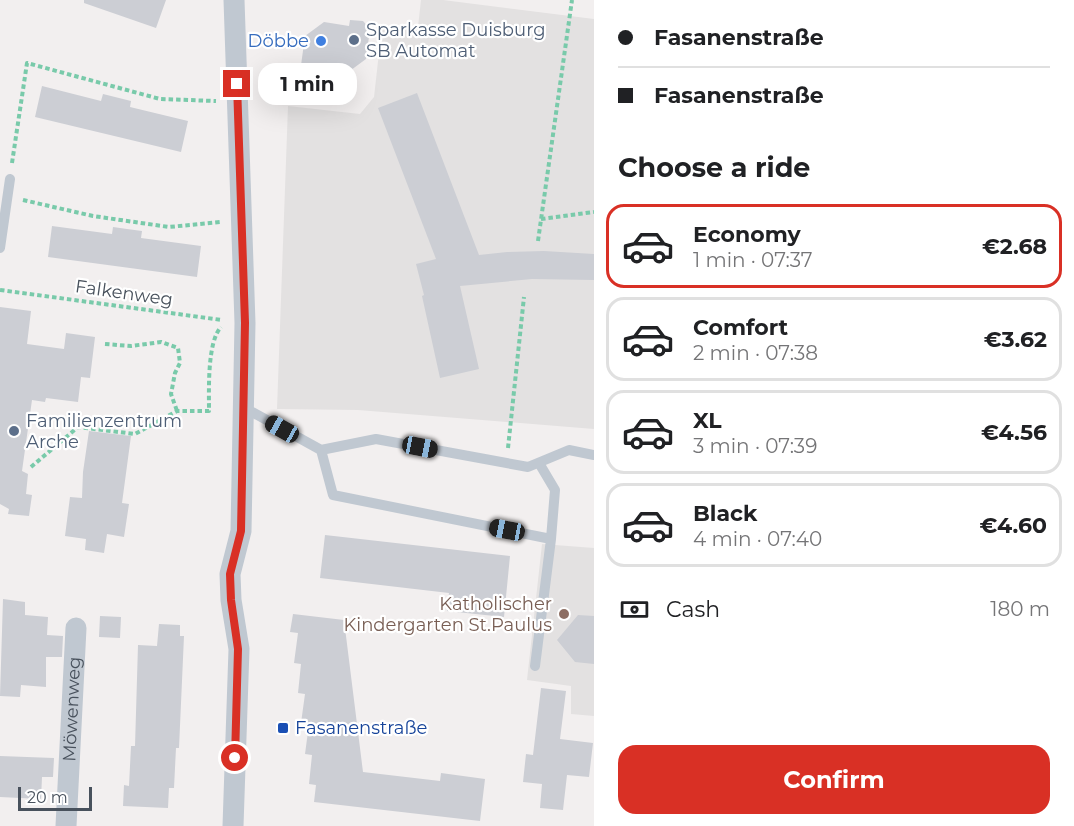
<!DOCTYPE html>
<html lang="en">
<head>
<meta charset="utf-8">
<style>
	:root { --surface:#fff; --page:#f6f6f6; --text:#202124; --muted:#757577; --line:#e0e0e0; --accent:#d93025 }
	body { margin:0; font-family:Montserrat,sans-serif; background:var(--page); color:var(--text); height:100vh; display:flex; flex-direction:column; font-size:22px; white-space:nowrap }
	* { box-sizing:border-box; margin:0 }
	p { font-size:20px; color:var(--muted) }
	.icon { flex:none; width:33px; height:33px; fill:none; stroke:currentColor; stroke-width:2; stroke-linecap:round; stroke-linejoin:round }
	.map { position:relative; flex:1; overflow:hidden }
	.panel { display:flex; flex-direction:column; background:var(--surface); width:480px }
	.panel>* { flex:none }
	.guide { display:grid; align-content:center; height:132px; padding:0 24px; background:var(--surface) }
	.scale { position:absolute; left:18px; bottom:15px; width:74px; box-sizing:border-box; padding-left:6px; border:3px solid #48515c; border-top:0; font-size:16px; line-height:21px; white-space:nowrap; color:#48515c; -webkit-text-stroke:4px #fff; paint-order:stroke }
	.end { position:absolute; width:27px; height:27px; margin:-14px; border:8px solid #d93025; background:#fff; box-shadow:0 0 0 3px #fff }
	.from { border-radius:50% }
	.bubble { position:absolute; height:42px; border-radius:18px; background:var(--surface); box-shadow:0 6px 24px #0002; font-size:20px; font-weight:700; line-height:42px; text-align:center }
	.car { position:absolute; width:18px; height:36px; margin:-18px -9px; border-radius:8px; box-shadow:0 0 4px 2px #0007; background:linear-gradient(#222 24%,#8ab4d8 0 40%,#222 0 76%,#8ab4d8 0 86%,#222 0) }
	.guide b { display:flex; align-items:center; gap:21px; height:57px; font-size:22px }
	.guide b+b { border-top:2px solid var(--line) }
	.guide i { width:15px; height:15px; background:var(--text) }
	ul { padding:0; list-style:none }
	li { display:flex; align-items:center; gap:18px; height:84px; margin:0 12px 9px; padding:0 12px; border:3px solid var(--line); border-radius:18px }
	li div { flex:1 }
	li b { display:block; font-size:22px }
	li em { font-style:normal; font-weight:700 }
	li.current { border-color:var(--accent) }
	li>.icon { width:54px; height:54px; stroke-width:1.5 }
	h2 { padding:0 24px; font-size:27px; line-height:72px }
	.pay { display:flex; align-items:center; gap:15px; height:66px; padding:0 24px; font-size:22px }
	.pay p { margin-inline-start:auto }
	.button { display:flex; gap:12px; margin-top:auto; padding:12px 24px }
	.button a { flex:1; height:69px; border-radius:18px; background:var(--accent); color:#fff; font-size:24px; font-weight:700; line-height:69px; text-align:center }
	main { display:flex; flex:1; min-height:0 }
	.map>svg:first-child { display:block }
</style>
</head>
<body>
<main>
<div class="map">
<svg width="594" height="826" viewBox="0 0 594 826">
	<rect width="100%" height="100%" fill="#f2efef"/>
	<!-- education -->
	<path fill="#e3e1e1" d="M 421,0 L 443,0 L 594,19 L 594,429 L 358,410 L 277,409 L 288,106 L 360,114 L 374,97 L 382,26 L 418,27 Z
		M 542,544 L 594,548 L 594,716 L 571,714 L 571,686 L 527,680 Z"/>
	<!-- building -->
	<path fill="#ccced4" d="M 84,0 L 166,0 L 156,28 L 84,3 Z
		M 350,20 L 363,21 L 370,29 L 366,59 L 347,73 L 346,85 L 338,92 L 306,88 L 299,80 L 305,36 L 324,22 L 349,26 Z
		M 42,86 L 101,101 L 103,94 L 131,101 L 130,107 L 188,121 L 181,152 L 35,117 Z
		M 417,93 L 479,255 L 507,252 L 544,251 L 594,254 L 594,280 L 532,279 L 460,286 L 479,369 L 440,378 L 422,296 L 424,295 L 416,264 L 436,259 L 378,108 Z
		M 52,226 L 112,234 L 113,227 L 127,229 L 142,231 L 141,238 L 201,246 L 197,277 L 48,257 Z
		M 0,307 L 31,311 L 27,344 L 64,349 L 66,333 L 95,337 L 90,378 L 81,377 L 78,402 L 46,398 L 45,402 L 32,400 L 22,471 L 28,474 L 26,494 L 32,495 L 29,516 L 8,514 L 9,509 L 0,504 Z
		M 89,431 L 131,436 L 122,503 L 129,504 L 124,537 L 107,534 L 104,553 L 85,550 L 86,539 L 65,536 L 70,497 L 82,498 L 83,472 Z
		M 325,535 L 510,556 L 504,617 L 447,611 L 449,593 L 320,578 Z
		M 3,599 L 25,602 L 25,615 L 48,617 L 47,635 L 63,636 L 62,657 L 46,657 L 46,687 L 21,685 L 20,697 L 0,696 Z
		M 293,614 L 344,620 L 363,772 L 440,781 L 441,773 L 485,779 L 480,821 L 314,802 L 316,785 L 309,784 L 312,755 L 305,754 L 309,724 L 301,723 L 305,694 L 298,693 L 301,664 L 294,663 L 298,633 L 290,632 Z
		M 578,615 L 594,616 L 594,664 L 575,662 L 557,640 Z
		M 100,616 L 121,617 L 120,638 L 99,637 Z
		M 159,624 L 180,625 L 180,636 L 184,636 L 179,748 L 176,748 L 174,788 L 169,788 L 168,808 L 123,806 L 124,785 L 129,786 L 131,746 L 135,746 L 138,645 L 157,646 Z
		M 541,688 L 566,691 L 560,739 L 593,743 L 589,777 L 567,775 L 563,810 L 540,808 L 542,784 L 523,782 L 526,754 L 533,755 Z
		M 0,756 L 54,758 L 53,777 L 42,777 L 41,799 L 0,797 Z"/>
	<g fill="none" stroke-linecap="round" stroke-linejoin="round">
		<!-- path -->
		<path stroke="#79caaa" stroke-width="4" stroke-dasharray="4.5 3" stroke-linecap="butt" d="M 12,163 L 27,63 L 160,99 L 216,101
			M 23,200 L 93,216 L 169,227 L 220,222
			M 541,219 L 594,212
			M 538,241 L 572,0
			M 0,290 L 222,320
			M 105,344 L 131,346 L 161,342 L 178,348 L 180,363 L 175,373 L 171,394 L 177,411
			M 508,448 L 524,297
			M 31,467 L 78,427 L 135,434 L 177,411 L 209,411 C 209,391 207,342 221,327"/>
		<!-- service -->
		<path stroke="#c0c8d1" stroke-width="10" d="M 0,248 L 10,179
			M 243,407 L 321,450 L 333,495 L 551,539 L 535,666
			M 321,450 L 376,439 L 528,467 L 569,450 L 594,455
			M 539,463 L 555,490 L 551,539"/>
		<!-- minor -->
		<g stroke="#c0c8d1" stroke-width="21">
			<path id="s1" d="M 66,826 L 76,628"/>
			<path d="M 233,826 L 239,649 L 231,600 L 230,574 L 241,531 L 245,323 L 234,0"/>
		</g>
	</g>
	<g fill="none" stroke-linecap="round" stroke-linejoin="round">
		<!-- route -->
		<path stroke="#d93025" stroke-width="8" d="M 235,758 L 238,649 L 231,600 L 230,574 L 241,531 L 245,323 L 237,84"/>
	</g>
	<!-- markers -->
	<g fill="#5c6f8a" stroke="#fff" stroke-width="2">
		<circle cx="354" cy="40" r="6"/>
		<circle cx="14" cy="431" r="6"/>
	</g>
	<circle fill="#3f7fe0" stroke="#fff" stroke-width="2" cx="321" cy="41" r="6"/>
	<circle fill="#8d6e63" stroke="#fff" stroke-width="2" cx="564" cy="614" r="6"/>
	<rect fill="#1a4fb4" stroke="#fff" stroke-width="2" x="277" y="722" width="12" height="12" rx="3"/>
	<g text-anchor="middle" stroke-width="4.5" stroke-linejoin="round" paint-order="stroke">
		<!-- service labels -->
		<g font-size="18" fill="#4e5e75" stroke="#fff" text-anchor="start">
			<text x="366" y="36">Sparkasse Duisburg<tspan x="366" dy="21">SB Automat</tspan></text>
			<text x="26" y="427">Familienzentrum<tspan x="26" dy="21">Arche</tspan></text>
		</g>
		<!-- shop labels -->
		<g font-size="18" fill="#366cbe" stroke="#fff" text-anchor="end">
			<text x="309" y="47">Döbbe</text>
		</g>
		<!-- street labels -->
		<g font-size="18" fill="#48515c" stroke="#fff">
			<text transform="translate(124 293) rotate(8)" y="6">Falkenweg</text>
			<text dy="6" stroke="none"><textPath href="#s1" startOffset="117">Möwenweg</textPath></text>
		</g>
		<!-- education labels -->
		<g font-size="18" fill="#785e54" stroke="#fff" text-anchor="end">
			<text x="552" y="610">Katholischer<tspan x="552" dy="21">Kindergarten St.Paulus</tspan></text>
		</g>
		<!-- transit labels -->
		<g font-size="18" fill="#164399" stroke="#fff" text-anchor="start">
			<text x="295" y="734">Fasanenstraße</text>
		</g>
	</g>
</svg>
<div class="scale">20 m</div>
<i class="end from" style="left:235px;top:758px"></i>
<i class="end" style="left:237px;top:84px"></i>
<div class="bubble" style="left:258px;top:63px;width:99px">1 min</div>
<i class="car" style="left:282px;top:429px;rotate:299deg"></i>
<i class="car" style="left:420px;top:447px;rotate:101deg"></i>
<i class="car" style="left:507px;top:530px;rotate:281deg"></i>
</div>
<section class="panel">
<div class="guide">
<b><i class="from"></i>Fasanenstraße</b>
<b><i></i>Fasanenstraße</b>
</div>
<h2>Choose a ride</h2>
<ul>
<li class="current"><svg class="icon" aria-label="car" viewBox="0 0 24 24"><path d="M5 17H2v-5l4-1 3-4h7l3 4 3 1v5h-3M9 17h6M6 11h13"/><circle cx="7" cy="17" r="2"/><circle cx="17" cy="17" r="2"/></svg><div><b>Economy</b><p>1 min · 07:37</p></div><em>€2.68</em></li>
<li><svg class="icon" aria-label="car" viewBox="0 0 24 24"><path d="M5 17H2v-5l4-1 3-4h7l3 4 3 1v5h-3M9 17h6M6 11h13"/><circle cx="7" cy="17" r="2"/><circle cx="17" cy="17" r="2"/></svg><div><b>Comfort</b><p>2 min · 07:38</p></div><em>€3.62</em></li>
<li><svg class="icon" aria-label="car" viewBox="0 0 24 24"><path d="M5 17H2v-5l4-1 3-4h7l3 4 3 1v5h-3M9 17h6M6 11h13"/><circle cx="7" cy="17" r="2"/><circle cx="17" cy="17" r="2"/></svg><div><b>XL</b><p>3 min · 07:39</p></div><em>€4.56</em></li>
<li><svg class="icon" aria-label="car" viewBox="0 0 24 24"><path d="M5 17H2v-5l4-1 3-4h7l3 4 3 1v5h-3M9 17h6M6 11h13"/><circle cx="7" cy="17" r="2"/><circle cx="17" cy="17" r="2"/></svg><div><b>Black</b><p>4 min · 07:40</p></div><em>€4.60</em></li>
</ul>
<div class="pay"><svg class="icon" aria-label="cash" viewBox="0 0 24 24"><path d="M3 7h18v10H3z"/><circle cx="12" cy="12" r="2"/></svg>Cash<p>180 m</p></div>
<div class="button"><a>Confirm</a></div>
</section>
</main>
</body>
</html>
